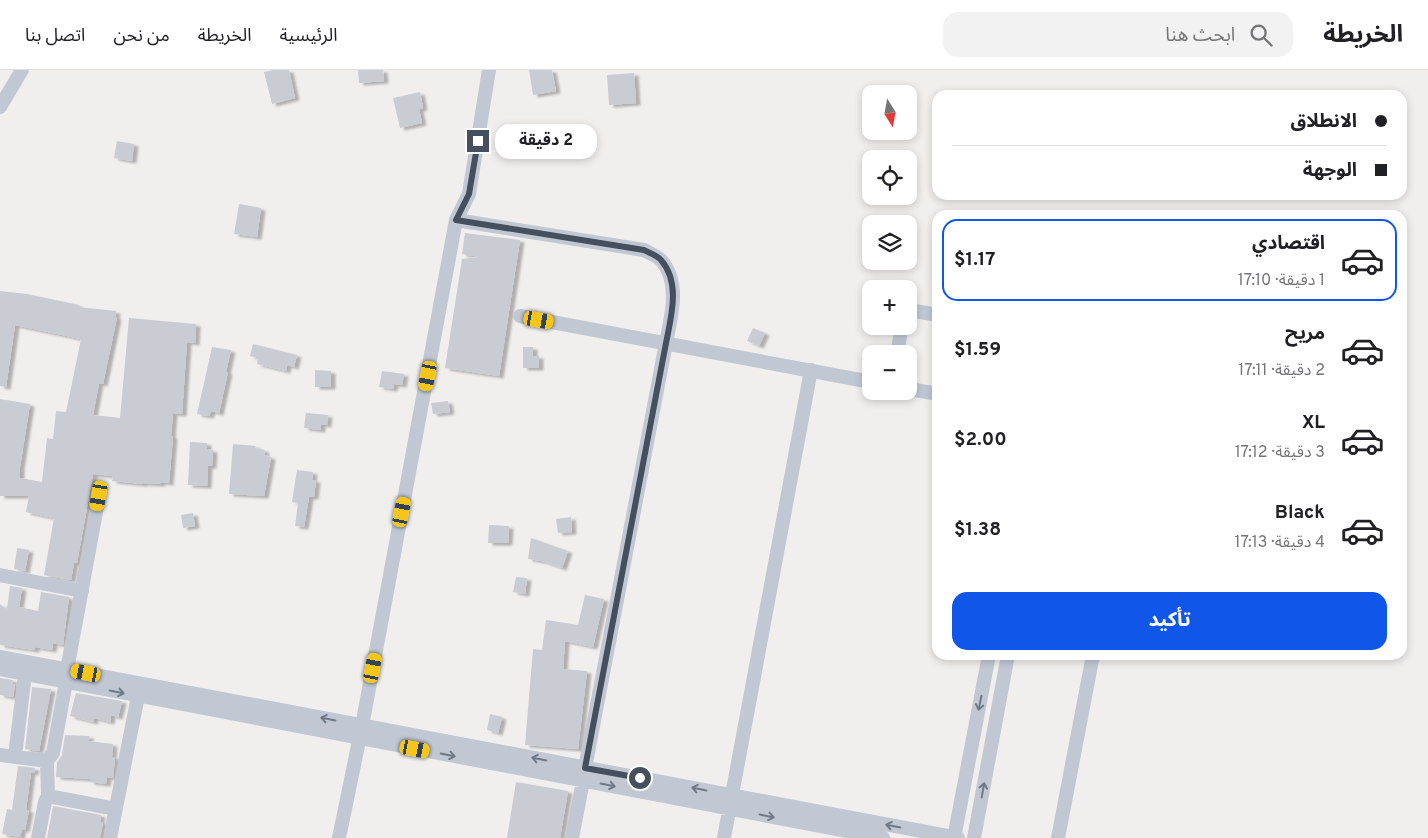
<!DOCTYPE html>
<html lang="ar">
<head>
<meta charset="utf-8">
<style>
	:root { --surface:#fff; --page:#f2f2f2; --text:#202124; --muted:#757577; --line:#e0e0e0; --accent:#0f56e9 }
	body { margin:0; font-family:Overpass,"Noto Sans Arabic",sans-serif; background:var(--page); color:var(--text); direction:rtl; height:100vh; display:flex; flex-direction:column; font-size:19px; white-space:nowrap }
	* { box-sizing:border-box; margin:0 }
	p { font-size:16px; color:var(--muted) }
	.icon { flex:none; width:28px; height:28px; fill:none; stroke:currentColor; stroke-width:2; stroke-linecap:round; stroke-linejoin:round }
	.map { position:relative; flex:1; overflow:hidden; direction:ltr }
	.sheet { position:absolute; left:932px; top:140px; width:475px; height:450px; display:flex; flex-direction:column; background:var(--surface); border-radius:15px; box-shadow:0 2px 8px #0003; direction:rtl }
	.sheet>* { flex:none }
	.guide { position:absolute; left:932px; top:20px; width:475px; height:110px; border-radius:15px; box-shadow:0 2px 8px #0003; direction:rtl; display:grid; align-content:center; height:110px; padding:0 20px; background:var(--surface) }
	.needle { width:32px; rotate:169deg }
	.tools { position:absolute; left:862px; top:15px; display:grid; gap:10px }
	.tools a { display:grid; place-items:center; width:55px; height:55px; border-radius:10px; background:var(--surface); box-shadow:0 2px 8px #0003; font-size:25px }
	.end { position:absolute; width:22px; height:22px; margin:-11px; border:6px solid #454f5d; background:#fff; box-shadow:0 0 0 2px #fff }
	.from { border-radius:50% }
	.bubble { position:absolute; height:35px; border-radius:15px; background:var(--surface); box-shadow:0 2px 8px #0003; font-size:16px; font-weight:700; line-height:35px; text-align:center; direction:rtl }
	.car { position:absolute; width:15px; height:30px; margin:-15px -8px; border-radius:6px; box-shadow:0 0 4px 1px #0007; background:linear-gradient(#f5c518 24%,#345 0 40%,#f5c518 0 76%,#345 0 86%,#f5c518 0) }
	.guide b { display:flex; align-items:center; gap:18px; height:48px; font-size:19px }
	.guide b+b { border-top:1px solid var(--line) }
	.guide i { width:12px; height:12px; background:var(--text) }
	ul { padding:9px 0 0; list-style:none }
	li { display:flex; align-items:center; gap:15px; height:82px; margin:0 10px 8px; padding:0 10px; border:2px solid transparent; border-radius:15px }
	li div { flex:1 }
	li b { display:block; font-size:19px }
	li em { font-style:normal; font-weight:700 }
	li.on { border-color:var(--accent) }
	li>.icon { width:45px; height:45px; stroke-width:1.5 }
	.button { display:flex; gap:10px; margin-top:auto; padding:10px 20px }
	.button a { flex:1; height:58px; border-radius:15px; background:var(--accent); color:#fff; font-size:20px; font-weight:700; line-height:58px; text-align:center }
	header { display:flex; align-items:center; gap:30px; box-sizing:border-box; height:70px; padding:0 25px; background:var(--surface); border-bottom:1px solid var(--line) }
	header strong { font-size:24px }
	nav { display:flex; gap:28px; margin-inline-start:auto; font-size:18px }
	.search { width:350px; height:45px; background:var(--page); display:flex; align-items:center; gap:12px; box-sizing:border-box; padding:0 18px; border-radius:15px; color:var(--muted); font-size:19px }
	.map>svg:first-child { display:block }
</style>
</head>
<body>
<header>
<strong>الخريطة</strong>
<div class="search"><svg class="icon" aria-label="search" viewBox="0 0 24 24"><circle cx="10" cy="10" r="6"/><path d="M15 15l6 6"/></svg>ابحث هنا</div>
<nav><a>الرئيسية</a><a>الخريطة</a><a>من نحن</a><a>اتصل بنا</a></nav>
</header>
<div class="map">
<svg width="1428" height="768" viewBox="0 0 1428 768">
	<defs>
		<filter id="shadow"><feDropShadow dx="4.5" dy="2.5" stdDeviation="1" flood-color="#0004"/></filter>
	</defs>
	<rect width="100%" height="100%" fill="#f1eeee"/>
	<!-- building -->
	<path fill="#caccd4" filter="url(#shadow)" d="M 273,0 L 289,0 L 295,28 L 272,34 L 264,2 Z
		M 358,0 L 383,0 L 384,11 L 359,13 Z
		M 529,0 L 552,0 L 556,21 L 533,25 Z
		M 634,3 L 636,33 L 609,35 L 607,5 Z
		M 420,22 L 423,38 L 419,39 L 422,53 L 400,58 L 393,28 Z
		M 117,71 L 134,74 L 132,91 L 114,88 Z
		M 239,134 L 261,138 L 257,167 L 234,164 Z
		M 465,163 L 520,170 L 499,306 L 445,298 L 462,189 L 480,187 L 462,184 Z
		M 0,221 L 27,224 L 79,235 L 78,237 L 116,241 L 115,247 L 117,247 L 103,314 L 99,313 L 93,345 L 120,348 L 129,248 L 196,254 L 195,273 L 187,272 L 182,344 L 173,343 L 171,366 L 173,366 L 169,413 L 161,412 L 160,414 L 143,413 L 143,414 L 112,411 L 113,406 L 93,404 L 77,493 L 74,493 L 71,510 L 44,505 L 54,448 L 26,442 L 29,426 L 0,426 L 0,329 L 30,334 L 20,397 L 20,408 L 42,412 L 47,368 L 53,369 L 56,341 L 66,342 L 81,269 L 15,255 L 6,317 L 0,316 Z
		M 753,258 L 765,263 L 759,276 L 747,271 Z
		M 253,274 L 297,285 L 294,297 L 287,295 L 286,301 L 257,294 L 258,288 L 250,286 Z
		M 212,277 L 231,280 L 226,302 L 228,302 L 219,343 L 211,341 L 209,346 L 197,344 Z
		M 523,277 L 533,277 L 533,286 L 539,286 L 539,298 L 523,298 Z
		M 315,300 L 331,301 L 331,317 L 315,317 Z
		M 382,301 L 404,304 L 402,315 L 394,314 L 393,319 L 379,317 Z
		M 448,331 L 450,342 L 433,344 L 431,333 Z
		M 306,343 L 328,345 L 327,355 L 321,354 L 321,360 L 304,358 Z
		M 190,372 L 207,373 L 207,379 L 213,380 L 212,396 L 208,396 L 207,416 L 188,415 Z
		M 233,374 L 256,376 L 255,378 L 265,380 L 264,385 L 271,387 L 264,426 L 229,424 Z
		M 297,400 L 313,402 L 312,410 L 316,410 L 314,427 L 309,427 L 304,457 L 295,456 L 298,433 L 292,432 Z
		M 193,443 L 195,456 L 183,458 L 181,445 Z
		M 571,447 L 572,462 L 558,463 L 556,449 Z
		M 489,455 L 509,456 L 508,473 L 488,473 Z
		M 531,468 L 568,481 L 562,498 L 542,491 L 528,489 Z
		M 17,478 L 29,480 L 25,501 L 14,499 Z
		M 516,507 L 527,508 L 525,524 L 513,522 Z
		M 10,516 L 22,518 L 19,537 L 38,541 L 41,522 L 69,527 L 63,575 L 53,573 L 52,580 L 35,577 L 35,580 L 0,575 L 0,534 L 7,539 Z
		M 585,525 L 604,529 L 593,577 L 565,571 L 563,599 L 587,601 L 578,679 L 525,675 L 533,579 L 542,580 L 546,550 L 578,555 Z
		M 0,608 L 13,610 L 12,614 L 15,615 L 13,627 L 0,625 Z
		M 32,617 L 51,619 L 39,681 L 25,679 Z
		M 76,623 L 122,631 L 118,647 L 111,645 L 110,652 L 94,648 L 93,652 L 70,646 Z
		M 490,644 L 502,647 L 498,663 L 487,660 Z
		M 65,665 L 90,666 L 88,671 L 113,674 L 112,687 L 115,687 L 113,708 L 107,707 L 106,714 L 90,712 L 90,709 L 56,707 L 57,692 L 62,685 Z
		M 18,696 L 35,698 L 34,703 L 31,702 L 26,740 L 29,740 L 25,760 L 22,759 L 20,767 L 2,764 L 7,739 L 12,740 Z
		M 516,712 L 568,721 L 560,768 L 507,768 Z
		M 53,736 L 101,745 L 100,752 L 103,752 L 100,768 L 47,768 Z"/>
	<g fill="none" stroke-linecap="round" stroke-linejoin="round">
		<!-- street -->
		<path stroke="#c1c8d4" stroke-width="14" d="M 0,37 L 22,0
			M 456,150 L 644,180 C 649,183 657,186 661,190 C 681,213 671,247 666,273 L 585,698
			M 909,240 L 938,245
			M 520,246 L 871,312
			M 897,284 L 902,256
			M 909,319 L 938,324
			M 0,505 L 82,521
			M 0,587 L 958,768
			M 0,599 L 883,768
			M 67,600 L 99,426
			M 0,685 L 47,691
			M 15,686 L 25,604
			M 48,726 L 116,739
			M 38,768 L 45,732 L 48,726 L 47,691 L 53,683 L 66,612
			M 110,768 L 138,626
			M 339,768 L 362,656 L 456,150 L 469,124 L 489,0
			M 572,768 L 583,711
			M 724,768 L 811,300
			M 954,768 L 989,585
			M 974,768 L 1008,585
			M 1058,768 L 1093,585"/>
	</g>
	<!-- one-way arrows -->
	<defs><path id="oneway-shaft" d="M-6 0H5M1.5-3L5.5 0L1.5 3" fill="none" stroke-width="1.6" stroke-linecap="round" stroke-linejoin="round" transform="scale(1.25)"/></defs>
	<g stroke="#707987">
		<use href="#oneway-shaft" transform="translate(117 622) rotate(11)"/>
		<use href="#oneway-shaft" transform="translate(980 633) rotate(101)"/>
		<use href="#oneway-shaft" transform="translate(328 649) rotate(-169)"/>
		<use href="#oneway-shaft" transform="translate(448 685) rotate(11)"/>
		<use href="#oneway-shaft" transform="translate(539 689) rotate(-169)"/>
		<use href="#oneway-shaft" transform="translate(608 715) rotate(11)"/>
		<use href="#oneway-shaft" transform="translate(699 719) rotate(-169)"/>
		<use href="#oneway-shaft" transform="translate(983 720) rotate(-80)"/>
		<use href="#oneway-shaft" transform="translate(767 746) rotate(11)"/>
		<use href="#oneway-shaft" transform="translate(893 756) rotate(-169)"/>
	</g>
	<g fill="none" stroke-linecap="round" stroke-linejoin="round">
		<!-- route -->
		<path stroke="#454f5d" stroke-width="6" d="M 478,71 L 469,124 L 456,150 L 644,180 C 649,183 657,185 661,190 C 681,213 671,247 666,273 L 585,698 L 640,708"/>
	</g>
</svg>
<div class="tools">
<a><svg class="needle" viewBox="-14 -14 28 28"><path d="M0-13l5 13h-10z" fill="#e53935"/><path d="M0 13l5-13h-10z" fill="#757577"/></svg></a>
<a><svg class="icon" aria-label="locate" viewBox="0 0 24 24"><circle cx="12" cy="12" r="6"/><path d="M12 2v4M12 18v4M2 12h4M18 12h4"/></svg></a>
<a><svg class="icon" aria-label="layers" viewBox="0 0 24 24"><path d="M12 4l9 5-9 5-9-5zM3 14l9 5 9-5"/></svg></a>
<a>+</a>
<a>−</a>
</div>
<i class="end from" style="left:640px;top:708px"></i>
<i class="end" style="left:478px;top:71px"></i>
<div class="bubble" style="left:495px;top:54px;width:102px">2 دقيقة</div>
<i class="car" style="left:539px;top:250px;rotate:100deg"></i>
<i class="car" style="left:428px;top:306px;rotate:191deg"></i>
<i class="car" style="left:99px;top:426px;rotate:190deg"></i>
<i class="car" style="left:402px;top:442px;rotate:11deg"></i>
<i class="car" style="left:373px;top:598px;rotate:11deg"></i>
<i class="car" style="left:86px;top:603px;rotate:281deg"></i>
<i class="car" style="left:415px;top:679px;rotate:101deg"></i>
<div class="guide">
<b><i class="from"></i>الانطلاق</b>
<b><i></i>الوجهة</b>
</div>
<section class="sheet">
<ul>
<li class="on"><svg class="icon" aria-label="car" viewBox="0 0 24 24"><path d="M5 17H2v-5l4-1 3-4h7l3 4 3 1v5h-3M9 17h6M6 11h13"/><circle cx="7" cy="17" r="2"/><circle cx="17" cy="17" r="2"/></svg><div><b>اقتصادي</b><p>1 دقيقة · 17:10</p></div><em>$1.17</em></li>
<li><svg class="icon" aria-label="car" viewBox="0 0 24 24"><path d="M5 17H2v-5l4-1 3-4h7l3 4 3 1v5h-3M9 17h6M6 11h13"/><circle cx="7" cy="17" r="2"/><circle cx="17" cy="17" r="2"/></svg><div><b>مريح</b><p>2 دقيقة · 17:11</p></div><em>$1.59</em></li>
<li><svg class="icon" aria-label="car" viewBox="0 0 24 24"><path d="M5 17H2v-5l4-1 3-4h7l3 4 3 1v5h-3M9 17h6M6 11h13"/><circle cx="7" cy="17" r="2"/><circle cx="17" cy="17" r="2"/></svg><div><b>XL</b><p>3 دقيقة · 17:12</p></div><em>$2.00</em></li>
<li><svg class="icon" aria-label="car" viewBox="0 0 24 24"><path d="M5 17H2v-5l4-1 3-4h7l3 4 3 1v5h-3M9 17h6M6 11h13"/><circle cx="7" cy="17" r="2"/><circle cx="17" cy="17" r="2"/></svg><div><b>Black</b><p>4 دقيقة · 17:13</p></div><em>$1.38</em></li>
</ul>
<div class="button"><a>تأكيد</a></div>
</section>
</div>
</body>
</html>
